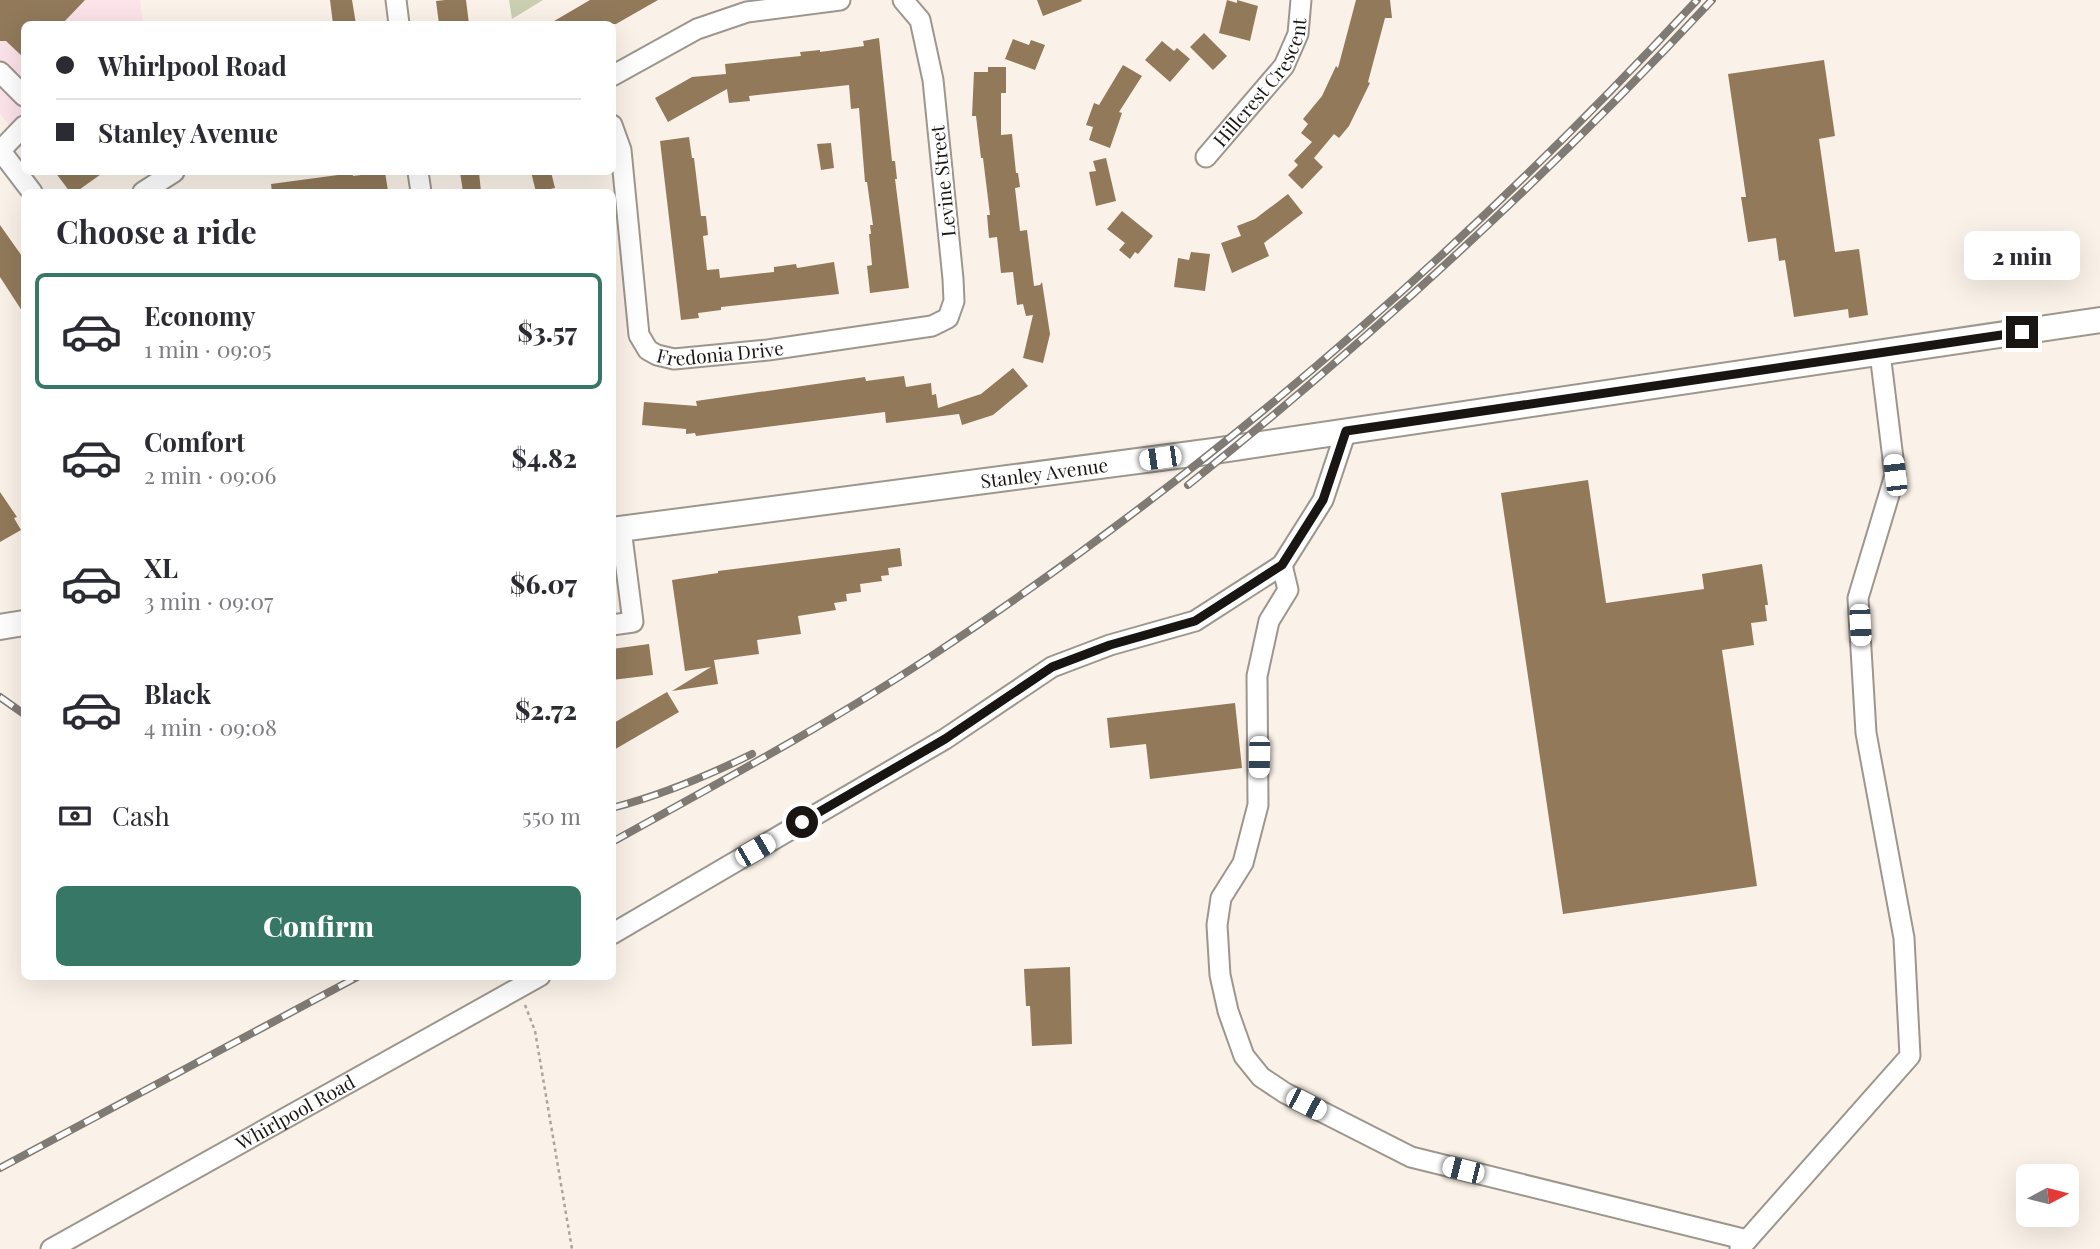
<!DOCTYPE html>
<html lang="en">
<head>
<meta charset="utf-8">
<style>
	:root { --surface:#fff; --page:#f2f2f3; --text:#2b2b33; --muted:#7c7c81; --line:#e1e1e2; --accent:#377766 }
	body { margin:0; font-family:"Playfair Display",serif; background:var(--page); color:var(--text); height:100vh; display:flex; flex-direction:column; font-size:26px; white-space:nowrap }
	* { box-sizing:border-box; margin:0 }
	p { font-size:23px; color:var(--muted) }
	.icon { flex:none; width:38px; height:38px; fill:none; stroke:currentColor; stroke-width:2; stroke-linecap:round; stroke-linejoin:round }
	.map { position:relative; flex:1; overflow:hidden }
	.panel { position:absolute; left:21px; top:189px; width:595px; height:791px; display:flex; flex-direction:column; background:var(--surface); border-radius:10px; box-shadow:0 7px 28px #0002 }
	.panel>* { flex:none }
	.hud { position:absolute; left:21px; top:21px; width:595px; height:154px; border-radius:10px; box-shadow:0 7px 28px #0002; display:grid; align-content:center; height:154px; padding:0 35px; background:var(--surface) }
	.needle { width:46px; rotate:83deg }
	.tools { position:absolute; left:2016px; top:1164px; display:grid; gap:14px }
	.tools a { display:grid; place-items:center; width:63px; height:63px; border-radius:10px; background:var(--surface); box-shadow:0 7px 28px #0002; font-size:35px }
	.end { position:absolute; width:32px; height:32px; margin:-16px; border:9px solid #181512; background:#fff; box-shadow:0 0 0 4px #fff }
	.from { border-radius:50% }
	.bubble { position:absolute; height:49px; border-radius:10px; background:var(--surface); box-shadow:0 7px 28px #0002; font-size:23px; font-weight:800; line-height:49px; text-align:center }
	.car { position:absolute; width:21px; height:42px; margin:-21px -10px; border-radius:9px; box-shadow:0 0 5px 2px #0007; background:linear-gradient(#fff 24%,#345 0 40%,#fff 0 76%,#345 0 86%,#fff 0) }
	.hud b { display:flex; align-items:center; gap:24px; height:66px; font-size:26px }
	.hud b+b { border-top:2px solid var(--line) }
	.hud i { width:18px; height:18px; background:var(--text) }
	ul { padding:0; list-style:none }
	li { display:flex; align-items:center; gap:21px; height:116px; margin:0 14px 10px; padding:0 21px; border:4px solid transparent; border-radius:10px }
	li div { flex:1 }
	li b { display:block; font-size:26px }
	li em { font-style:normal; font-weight:800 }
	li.current { border-color:var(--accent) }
	li>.icon { width:63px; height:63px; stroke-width:1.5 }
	h2 { padding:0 35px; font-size:32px; line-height:84px }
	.pay { display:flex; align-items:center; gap:18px; height:77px; padding:0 35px; font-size:26px }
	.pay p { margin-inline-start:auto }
	.cta { display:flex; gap:14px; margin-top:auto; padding:14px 35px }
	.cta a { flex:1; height:80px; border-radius:10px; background:var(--accent); color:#fff; font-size:28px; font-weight:800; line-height:80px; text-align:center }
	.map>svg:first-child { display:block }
</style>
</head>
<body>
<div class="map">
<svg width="2100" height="1249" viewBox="0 0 2100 1249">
	<rect width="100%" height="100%" fill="#faf2e8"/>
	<!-- education -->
	<path fill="#fce2e9" d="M 0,0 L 140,0 L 143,24 L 24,24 L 24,142 L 0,114 Z"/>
	<!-- green -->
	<path fill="#cacfb1" d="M 509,0 L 543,0 L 512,19 Z"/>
	<!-- building -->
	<path fill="#91795a" d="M 0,0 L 85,0 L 62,24 L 24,24 L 24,58 L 6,41 L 0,41 Z
		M 330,0 L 352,0 L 356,24 L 333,24 Z
		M 445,0 L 466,0 L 469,24 L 439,24 L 436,1 Z
		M 590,0 L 658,0 L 616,24 L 549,24 Z
		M 1037,0 L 1081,0 L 1082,1 L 1043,16 Z
		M 1227,0 L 1237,3 L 1237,0 L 1258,6 L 1250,41 L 1219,33 Z
		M 1356,0 L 1390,0 L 1392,18 L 1385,18 L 1368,82 L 1370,83 L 1349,126 L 1339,138 L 1334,134 L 1314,158 L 1323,167 L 1302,189 L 1288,175 L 1298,165 L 1294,161 L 1312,142 L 1301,133 L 1308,124 L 1303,119 L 1322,96 L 1336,66 L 1338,68 Z
		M 1204,33 L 1227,56 L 1213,70 L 1190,47 Z
		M 879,38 L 892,161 L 895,161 L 897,179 L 895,179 L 909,288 L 870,293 L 867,266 L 872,265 L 869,234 L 871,234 L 870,225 L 873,225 L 867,182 L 865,182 L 859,108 L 851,109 L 849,85 L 749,96 L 750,101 L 729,103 L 727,89 L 668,122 L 655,98 L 692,77 L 726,74 L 725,64 L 801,56 L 800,52 L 820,50 L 820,52 L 864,46 L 863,41 Z
		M 1013,39 L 1029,45 L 1031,40 L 1045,45 L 1035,70 L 1005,59 Z
		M 1162,41 L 1174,51 L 1177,48 L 1190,59 L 1170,82 L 1145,60 Z
		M 1824,60 L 1835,136 L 1819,139 L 1835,252 L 1859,249 L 1868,315 L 1849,318 L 1848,309 L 1794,317 L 1785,260 L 1779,261 L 1776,238 L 1748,242 L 1741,197 L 1746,197 L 1728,74 Z
		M 1123,65 L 1142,76 L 1119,112 L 1122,113 L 1110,148 L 1089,140 L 1093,127 L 1086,125 L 1094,103 L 1099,105 Z
		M 988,67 L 1006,67 L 1006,93 L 1001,93 L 1001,135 L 1012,134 L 1016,173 L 1018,173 L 1020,187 L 1015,188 L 1020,231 L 1027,230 L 1034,286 L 1040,285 L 1042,282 L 1050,334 L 1043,363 L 1023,358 L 1033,315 L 1026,316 L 1023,304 L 1017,305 L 1013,272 L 1001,273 L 997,237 L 989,238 L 987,215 L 990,215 L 983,158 L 981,158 L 976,116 L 972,116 L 974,72 L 988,72 Z
		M 689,137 L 692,158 L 694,158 L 701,216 L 706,216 L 708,235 L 703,236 L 707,270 L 719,269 L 720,278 L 774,272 L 774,267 L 796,264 L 797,268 L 834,262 L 839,294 L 721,307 L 721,310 L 698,313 L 699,318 L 681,320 L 660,141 Z
		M 831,143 L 834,168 L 821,170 L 817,144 Z
		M 1106,158 L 1116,201 L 1096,206 L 1089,172 L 1096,171 L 1093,161 Z
		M 55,172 L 104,172 L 76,192 L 70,192 Z
		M 385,172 L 388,191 L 386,192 L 272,192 L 271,184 L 353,173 L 353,176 Z
		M 460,172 L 479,172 L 481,192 L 463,192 Z
		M 531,172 L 551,172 L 555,188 L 536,192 Z
		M 1288,194 L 1303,213 L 1264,243 L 1269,256 L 1232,273 L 1221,243 L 1241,236 L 1237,226 L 1255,219 Z
		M 1122,211 L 1153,236 L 1138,254 L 1135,252 L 1130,259 L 1119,250 L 1125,243 L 1107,229 Z
		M 0,225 L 24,259 L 24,314 L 0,277 Z
		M 1191,252 L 1210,254 L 1205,291 L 1174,287 L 1178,258 L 1189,260 Z
		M 1013,368 L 1028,386 L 993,415 L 962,425 L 959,414 L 886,423 L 885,412 L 696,436 L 695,433 L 686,434 L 686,429 L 642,425 L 644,402 L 697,406 L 696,401 L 865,377 L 866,381 L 904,376 L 906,387 L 931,383 L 932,395 L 936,394 L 938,408 L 981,394 Z
		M 1588,480 L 1606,603 L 1704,589 L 1702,574 L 1762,564 L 1768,605 L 1765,605 L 1767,621 L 1751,623 L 1754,645 L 1722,650 L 1757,886 L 1563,914 L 1501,493 Z
		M 0,492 L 17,517 L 14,518 L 21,530 L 0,542 Z
		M 900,548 L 902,566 L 888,568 L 889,575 L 881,576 L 882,581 L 860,584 L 861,592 L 846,594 L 847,601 L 834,603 L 836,610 L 798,616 L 801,634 L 757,640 L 759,654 L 714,660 L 718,684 L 672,691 L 711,667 L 685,671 L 672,580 L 718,573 L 718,571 Z
		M 649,644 L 653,675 L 612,680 L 612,649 Z
		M 667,692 L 679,712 L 612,751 L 612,724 Z
		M 1235,703 L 1242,768 L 1150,779 L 1146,744 L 1110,748 L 1107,718 Z
		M 1070,967 L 1072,1044 L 1032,1046 L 1030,1006 L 1026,1006 L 1024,969 Z"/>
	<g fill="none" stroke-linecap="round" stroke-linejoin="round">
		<!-- minor casing -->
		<g stroke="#9d968d" stroke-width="23">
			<g id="minor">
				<path d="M 396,0 L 399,24"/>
				<path d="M 0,72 L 24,96"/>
				<path d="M 612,76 L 697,29 L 747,12 L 840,0"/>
				<path id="s1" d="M 612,125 L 621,150 L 639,335 L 648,350 L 657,355 L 674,359 L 768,350 L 932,326 L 948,318 L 954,301 L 953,279 L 933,80 L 920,20 L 903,0"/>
				<path d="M 0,150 L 32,192"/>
				<path d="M 1,150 L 24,126"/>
				<path id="s2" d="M 1206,157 L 1284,66 L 1298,34 L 1301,0"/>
				<path d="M 418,172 L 421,192"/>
				<path d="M 143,192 L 174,172"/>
				<path d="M 1282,565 L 1288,590 L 1269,621 L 1257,676 L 1258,805 L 1243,863 L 1221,898 L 1217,925 L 1220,975 L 1228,1011 L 1244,1056 L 1261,1077 L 1285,1093 L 1411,1157 L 1747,1240"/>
				<path d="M 612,625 L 633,622 L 621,529"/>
				<path d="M 612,934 L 945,739 L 1052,667 L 1110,645 L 1195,621 L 1282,565 L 1323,500 L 1346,431"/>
				<path d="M 1740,1248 L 1910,1056 L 1904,938 L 1866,733 L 1858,598 L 1895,475 L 1880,353"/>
				<path id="s3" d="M 51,1249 L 540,976"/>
			</g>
		</g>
		<!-- major casing -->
		<g stroke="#9d968d" stroke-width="28">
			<g id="major">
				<path id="s4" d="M 612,530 L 1214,451 L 2100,320"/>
				<path d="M 0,627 L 24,623"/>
			</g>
		</g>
		<!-- path -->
		<path stroke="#aba59e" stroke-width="2.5" stroke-dasharray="3.5 3.5" stroke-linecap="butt" d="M 525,1005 L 535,1031 L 572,1249"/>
		<!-- minor -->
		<use href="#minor" stroke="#fff" stroke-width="19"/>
		<!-- major -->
		<use href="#major" stroke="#fff" stroke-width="24"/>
		<!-- rail casing -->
		<g stroke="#807a74" stroke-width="8">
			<path id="rail" d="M 1188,485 C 1374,336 1549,175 1712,0
				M 0,697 L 24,714
				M 612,808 C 662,795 707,776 752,754
				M 612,842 C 722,781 832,722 936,653 C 1215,468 1469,246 1697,0
				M 0,1168 L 359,976"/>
		</g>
		<!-- rail -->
		<use href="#rail" stroke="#fff" stroke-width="5" stroke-dasharray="16" stroke-linecap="butt"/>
	</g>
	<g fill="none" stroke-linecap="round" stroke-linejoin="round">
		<!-- route -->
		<path stroke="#181512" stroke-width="9" d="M 802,822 L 945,739 L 1052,667 L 1110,645 L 1195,621 L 1282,565 L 1323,500 L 1346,431 L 2022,332"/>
	</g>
	<g text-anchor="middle" stroke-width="5" stroke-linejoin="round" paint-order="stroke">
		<!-- street labels -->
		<g font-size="19" fill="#181512" stroke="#fff">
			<text dy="7" stroke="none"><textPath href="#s2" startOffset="94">Hillcrest Crescent</textPath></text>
			<text transform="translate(943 181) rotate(-96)" y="7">Levine Street</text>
			<text dy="7" stroke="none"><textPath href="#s1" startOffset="304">Fredonia Drive</textPath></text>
			<text dy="7" stroke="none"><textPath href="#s4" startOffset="436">Stanley Avenue</textPath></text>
			<text dy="7" stroke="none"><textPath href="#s3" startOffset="280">Whirlpool Road</textPath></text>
		</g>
	</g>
</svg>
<div class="tools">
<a><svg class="needle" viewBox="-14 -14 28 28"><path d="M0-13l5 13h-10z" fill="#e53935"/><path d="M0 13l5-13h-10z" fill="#7c7c81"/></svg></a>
</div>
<i class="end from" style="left:802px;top:822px"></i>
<i class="end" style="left:2022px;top:332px"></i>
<div class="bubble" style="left:1964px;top:231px;width:116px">2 min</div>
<i class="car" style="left:1160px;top:458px;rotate:262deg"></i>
<i class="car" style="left:1895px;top:475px;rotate:353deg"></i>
<i class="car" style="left:1860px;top:625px;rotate:177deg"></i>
<i class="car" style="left:1259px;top:757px;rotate:181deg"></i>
<i class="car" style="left:755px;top:850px;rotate:60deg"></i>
<i class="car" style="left:1306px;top:1104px;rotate:117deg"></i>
<i class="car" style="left:1463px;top:1170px;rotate:284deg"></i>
<div class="hud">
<b><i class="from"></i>Whirlpool Road</b>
<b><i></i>Stanley Avenue</b>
</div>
<section class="panel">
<h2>Choose a ride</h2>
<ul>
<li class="current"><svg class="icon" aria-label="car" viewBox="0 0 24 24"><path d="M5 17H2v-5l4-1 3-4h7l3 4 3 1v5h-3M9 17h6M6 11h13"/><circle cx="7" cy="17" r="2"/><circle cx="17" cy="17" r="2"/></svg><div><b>Economy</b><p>1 min · 09:05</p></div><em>$3.57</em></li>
<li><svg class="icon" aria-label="car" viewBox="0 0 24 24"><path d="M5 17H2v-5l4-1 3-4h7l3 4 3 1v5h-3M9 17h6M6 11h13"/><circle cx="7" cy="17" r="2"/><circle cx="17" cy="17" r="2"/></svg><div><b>Comfort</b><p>2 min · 09:06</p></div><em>$4.82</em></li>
<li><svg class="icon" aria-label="car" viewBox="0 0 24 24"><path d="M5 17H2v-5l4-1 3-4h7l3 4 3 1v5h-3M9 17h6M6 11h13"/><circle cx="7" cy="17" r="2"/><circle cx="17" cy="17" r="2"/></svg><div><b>XL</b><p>3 min · 09:07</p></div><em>$6.07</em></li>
<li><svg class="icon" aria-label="car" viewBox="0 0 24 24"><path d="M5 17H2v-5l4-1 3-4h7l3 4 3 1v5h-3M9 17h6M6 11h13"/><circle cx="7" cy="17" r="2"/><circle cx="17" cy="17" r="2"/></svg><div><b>Black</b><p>4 min · 09:08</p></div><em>$2.72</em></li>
</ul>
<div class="pay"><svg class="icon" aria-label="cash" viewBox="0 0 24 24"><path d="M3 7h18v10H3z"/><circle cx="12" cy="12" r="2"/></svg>Cash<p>550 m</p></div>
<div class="cta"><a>Confirm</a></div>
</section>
</div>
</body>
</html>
